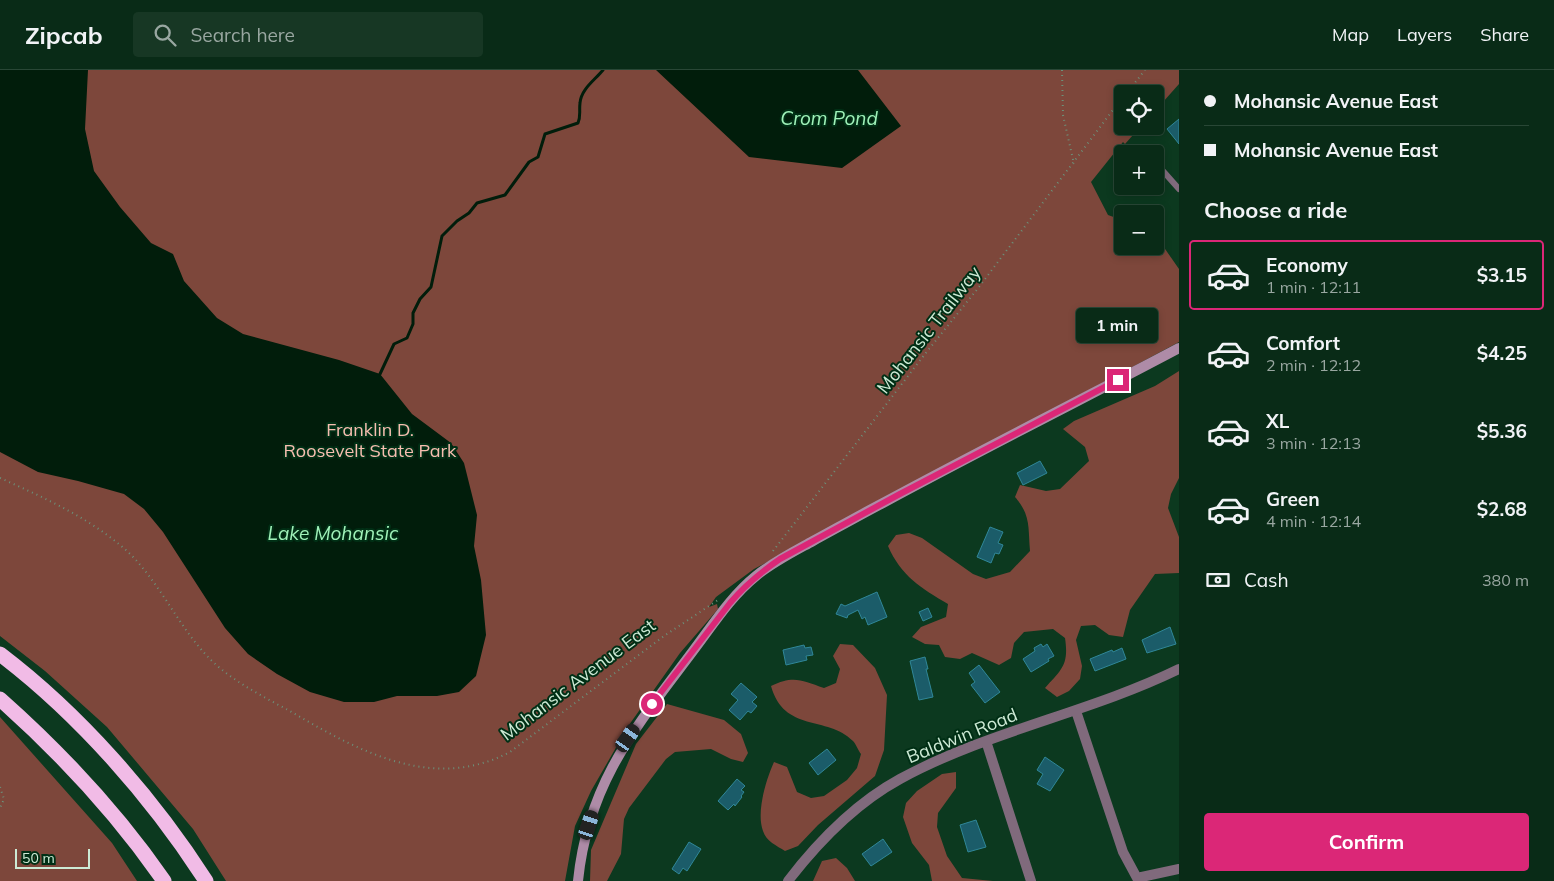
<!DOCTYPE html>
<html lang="en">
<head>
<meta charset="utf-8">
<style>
	:root { --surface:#092b17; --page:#173724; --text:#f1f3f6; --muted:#99a7a1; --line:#294736; --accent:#db2777 }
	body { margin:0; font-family:Mulish,sans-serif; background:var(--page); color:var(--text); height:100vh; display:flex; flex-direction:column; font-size:19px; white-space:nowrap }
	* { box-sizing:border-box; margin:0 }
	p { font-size:16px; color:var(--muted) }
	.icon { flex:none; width:28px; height:28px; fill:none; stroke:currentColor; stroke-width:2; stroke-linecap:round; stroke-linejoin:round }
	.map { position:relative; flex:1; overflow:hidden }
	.details { display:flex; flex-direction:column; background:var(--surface); width:375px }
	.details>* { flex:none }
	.guide { display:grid; align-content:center; height:110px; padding:0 25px; background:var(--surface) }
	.buttons { position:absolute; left:1114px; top:15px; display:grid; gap:10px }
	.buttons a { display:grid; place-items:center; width:50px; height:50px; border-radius:5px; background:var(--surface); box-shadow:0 2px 8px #0003,0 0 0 1px var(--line); font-size:25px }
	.scale { position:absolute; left:15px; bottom:12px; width:75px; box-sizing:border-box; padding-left:5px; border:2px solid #cdead5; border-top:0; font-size:14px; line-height:18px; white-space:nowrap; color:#cdead5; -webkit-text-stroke:4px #002f15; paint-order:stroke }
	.end { position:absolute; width:22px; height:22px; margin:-11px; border:6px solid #db2777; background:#fff; box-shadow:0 0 0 2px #fff }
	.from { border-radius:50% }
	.bubble { position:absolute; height:35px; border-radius:5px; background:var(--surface); box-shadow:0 2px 8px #0003,0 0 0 1px var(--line); font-size:16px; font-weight:700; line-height:35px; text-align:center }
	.car { position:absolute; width:15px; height:30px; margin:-15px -8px; border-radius:6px; box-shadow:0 0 4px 1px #0007; background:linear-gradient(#222 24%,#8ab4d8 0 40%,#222 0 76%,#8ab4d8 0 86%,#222 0) }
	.guide b { display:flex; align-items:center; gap:18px; height:48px; font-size:19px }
	.guide b+b { border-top:1px solid var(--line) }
	.guide i { width:12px; height:12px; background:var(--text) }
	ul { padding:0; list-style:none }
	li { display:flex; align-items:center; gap:15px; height:70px; margin:0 10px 8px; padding:0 15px; border:2px solid transparent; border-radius:5px }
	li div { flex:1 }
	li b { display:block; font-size:19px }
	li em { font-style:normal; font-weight:700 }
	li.current { border-color:var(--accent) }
	li>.icon { width:45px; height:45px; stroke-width:1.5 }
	h2 { padding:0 25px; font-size:22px; line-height:60px }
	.pay { display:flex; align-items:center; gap:12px; height:55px; padding:0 25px; font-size:19px }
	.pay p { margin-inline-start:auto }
	.cta { display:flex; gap:10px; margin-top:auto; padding:10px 25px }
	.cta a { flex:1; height:58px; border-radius:5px; background:var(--accent); color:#fff; font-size:20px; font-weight:700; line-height:58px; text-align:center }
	header { display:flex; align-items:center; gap:30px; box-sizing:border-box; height:70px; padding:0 25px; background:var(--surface); border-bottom:1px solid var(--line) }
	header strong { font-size:24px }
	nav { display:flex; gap:28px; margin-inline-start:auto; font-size:18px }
	.search { width:350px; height:45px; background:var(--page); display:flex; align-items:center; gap:12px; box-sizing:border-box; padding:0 18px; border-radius:5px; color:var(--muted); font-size:19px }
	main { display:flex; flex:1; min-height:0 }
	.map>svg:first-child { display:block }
</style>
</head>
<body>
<header>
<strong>Zipcab</strong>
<div class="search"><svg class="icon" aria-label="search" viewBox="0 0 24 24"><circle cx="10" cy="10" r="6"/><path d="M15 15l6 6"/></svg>Search here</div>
<nav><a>Map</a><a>Layers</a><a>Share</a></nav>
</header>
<main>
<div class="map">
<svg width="1179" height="811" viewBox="0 0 1179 811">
	<rect width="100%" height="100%" fill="#0c391f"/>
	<!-- green -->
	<path fill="#7d473b" d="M 0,0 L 1179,0 L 1179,14 L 1155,41 L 1155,24 L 1122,24 L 1122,56 L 1141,56 L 1125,74 L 1123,72 L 1091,112 L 1108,145 L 1122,150 L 1122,176 L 1155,176 L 1155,170 L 1163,176 L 1179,199 L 1179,272 L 754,499 L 716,527 L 709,537 L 717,534 L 718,539 L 680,583 L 629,655 L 591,721 L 575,756 L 565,811 L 226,811 L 193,759 L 107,657 L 45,601 L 0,566 Z
		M 1179,301 L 1179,408 L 1171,424 L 1168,438 L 1179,467 L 1179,503 L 1155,504 L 1130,540 L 1123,567 L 1109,565 L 1095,555 L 1081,556 L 1076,570 L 1082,596 L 1080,609 L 1069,621 L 1057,627 L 1045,618 C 1062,599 1069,595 1065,568 L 1053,559 L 1024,562 L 1014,573 L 1011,588 L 999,595 L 972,583 L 960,589 L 945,587 L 939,575 L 925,574 L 912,567 L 921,557 L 946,547 L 948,534 C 921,518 901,506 888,476 L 896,465 L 909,463 L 922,468 L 973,504 L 986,509 L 1010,502 L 1030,481 C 1028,458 1031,445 1015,427 L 1020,415 L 1046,421 L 1060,419 L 1089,391 L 1085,377 L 1063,359 L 1074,351 L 1155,316 Z
		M 840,574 L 853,575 L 875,598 L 887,625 L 884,680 L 875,706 L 818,755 L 798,776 L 785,781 C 777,776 766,771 763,761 C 756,742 766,710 774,692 L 787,697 L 797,722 L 811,728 L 824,726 L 847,710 L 857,698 L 861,684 C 858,680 856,674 853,671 C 827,645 784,663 771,616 C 793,605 802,610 824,618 L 836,613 L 840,599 L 833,586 Z
		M 667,634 L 724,650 L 741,664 L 748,683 L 743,692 L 731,689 L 711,679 L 675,682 L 666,689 L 629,738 L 624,749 L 621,784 L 607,811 L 590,811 L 591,780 L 636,674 Z
		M 0,647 L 112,773 L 137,811 L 0,811 Z
		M 956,702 L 956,718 L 938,743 L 937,757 L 947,786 L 962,808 L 993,811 L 932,811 L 929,795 L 912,773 L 903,747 L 906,733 L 917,721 L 942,704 Z
		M 836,788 L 847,798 L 855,811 L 813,811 L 822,791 Z"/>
	<!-- water -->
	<path fill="#011d0b" d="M 0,0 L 88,0 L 85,59 L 94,101 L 120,137 L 151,173 L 173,184 L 184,211 L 217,248 L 243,264 L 339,290 L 380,304 L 412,344 L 451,373 L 464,393 L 477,445 L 474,476 L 481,510 L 486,565 L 476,606 L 459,622 L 437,626 L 397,626 L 374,632 L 344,632 L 310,622 L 277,604 L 248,584 L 225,558 L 163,462 L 144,439 L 124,424 L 78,411 L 38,402 L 0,382 Z
		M 656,0 L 858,0 L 901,56 L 842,98 L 749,87 Z"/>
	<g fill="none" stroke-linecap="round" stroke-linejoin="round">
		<!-- stream -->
		<path stroke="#011d0b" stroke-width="3" d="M 380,304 L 394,274 L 407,268 L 413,254 L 413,243 L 420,229 L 431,217 L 442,166 L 457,151 L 469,143 L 477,133 L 505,125 L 529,92 L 538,87 L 545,64 L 578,53 C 581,46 579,41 580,33 C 581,19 595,10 603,0"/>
	</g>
	<!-- building -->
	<path fill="#1b5c69" stroke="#308798" d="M 1179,49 L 1179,74 L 1167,59 Z
		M 1040,391 L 1047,403 L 1023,415 L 1017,403 Z
		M 990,457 L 1003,462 L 998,473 L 1003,475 L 999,484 L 995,483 L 991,493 L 977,487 Z
		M 877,522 L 887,547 L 868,555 L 865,547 L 862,549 L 858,540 L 848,545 L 847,548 L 836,544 L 841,534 L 845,536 Z
		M 928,538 L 932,547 L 923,551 L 919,542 Z
		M 1170,557 L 1176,574 L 1147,583 L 1142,570 Z
		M 1041,574 L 1043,577 L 1047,574 L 1054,586 L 1048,589 L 1049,591 L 1031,602 L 1023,589 L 1035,581 L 1034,578 Z
		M 804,575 L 805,578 L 811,577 L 813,585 L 806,586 L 807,590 L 786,595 L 783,580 Z
		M 1122,578 L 1126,589 L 1095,601 L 1090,589 L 1112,580 L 1113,582 Z
		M 925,587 L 928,599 L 926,599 L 933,627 L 919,630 L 910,591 Z
		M 979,595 L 1000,622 L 985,633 L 971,615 L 975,612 L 969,603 Z
		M 741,613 L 757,627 L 752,632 L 757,636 L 751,643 L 748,641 L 740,650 L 729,640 L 738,630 L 731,624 Z
		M 827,679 L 836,690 L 818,705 L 809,693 Z
		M 1045,687 L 1064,700 L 1050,721 L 1037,714 L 1043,704 L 1037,700 Z
		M 737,709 L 745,716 L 741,720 L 744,722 L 741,726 L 742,727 L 735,736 L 734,734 L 728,740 L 718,731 Z
		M 976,750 L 986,777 L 968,782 L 960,755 Z
		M 883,769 L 892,782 L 871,796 L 862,784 Z
		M 689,772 L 701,779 L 687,801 L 683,798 L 679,804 L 672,799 Z"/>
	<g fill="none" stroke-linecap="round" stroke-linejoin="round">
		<!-- path -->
		<path stroke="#6c917a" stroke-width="2" stroke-dasharray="1 4" stroke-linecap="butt" d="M 1062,0 L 1063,45 L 1074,94
			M 1126,24 L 1145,0
			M 0,408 C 45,428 90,448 127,481 C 161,513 179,559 212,591 C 234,612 262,626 288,640 C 357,680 432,723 510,682 L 664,566 L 718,530
			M 773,481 L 925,284 L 979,217 L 1122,28
			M 0,717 L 4,729 L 0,738"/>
		<!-- lane -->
		<path stroke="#806a7c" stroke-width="6" d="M 1146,82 L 1148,84
			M 1155,92 L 1179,119"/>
		<!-- street -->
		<path stroke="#806a7c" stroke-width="10" d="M 1076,641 L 1123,782 L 1137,808 L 1179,799
			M 986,671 L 1031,811
			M 788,811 C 818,772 856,733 900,709 C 988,661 1089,643 1179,599"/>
		<!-- secondary -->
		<path stroke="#ae8ba7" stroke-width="10" d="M 578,811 C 588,712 636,657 693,581 C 712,556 731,526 756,506 C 773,492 793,482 813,471 C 837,458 860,445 883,433 C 981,380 1081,330 1179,278"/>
		<!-- highway -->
		<path stroke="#f1bbe6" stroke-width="15" d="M 0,584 C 79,644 152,727 206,811
			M 0,629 C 62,684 117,743 164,811"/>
	</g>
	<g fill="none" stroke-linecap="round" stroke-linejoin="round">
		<!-- route -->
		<path stroke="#db2777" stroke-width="6" d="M 652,634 L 730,533 C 745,515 761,502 780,489 L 898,425 L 1118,310"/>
	</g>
	<g text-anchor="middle" stroke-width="4" stroke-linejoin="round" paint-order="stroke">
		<!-- street labels -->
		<g font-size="18" fill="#cdead5" stroke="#002f15">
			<text transform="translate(929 260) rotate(-52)" y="6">Mohansic Trailway</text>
			<text transform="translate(578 610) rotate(-37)" y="6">Mohansic Avenue East</text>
			<text transform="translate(962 666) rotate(-22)" y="6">Baldwin Road</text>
		</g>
		<!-- park labels -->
		<g font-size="18" fill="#f6beb0" stroke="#002f15">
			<text x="370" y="366">Franklin D.<tspan x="370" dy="21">Roosevelt State Park</tspan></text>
		</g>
		<!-- water labels -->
		<g font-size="19" font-style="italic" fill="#9ff2b9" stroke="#002f15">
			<text x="829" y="55">Crom Pond</text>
			<text x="333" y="470">Lake Mohansic</text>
		</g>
	</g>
</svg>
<div class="buttons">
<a><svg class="icon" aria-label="locate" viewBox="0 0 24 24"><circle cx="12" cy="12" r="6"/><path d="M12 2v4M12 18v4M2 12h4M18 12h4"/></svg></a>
<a>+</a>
<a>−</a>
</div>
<div class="scale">50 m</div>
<i class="end from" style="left:652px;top:634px"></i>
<i class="end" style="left:1118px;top:310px"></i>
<div class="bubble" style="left:1076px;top:238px;width:82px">1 min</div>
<i class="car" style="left:628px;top:668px;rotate:35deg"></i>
<i class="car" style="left:589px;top:755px;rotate:18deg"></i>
</div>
<section class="details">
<div class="guide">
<b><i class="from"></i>Mohansic Avenue East</b>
<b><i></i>Mohansic Avenue East</b>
</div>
<h2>Choose a ride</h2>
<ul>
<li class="current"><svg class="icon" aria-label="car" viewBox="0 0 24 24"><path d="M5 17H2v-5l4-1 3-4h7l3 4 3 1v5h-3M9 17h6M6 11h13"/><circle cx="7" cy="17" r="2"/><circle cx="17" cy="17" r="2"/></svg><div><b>Economy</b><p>1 min · 12:11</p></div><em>$3.15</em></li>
<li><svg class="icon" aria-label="car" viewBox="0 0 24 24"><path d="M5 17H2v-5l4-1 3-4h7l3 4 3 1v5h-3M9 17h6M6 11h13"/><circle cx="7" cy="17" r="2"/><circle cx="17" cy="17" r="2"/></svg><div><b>Comfort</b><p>2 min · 12:12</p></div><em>$4.25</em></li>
<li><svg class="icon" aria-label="car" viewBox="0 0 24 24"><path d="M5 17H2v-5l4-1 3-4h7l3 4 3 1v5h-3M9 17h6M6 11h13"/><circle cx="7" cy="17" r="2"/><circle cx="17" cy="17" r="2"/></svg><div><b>XL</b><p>3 min · 12:13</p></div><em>$5.36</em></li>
<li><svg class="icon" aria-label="car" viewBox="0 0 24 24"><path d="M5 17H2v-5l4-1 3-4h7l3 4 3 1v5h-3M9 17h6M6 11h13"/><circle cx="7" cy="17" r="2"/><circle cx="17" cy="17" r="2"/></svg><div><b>Green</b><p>4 min · 12:14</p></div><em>$2.68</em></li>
</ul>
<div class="pay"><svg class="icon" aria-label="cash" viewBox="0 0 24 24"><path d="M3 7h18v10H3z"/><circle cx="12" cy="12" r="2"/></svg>Cash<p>380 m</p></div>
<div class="cta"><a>Confirm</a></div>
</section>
</main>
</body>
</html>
